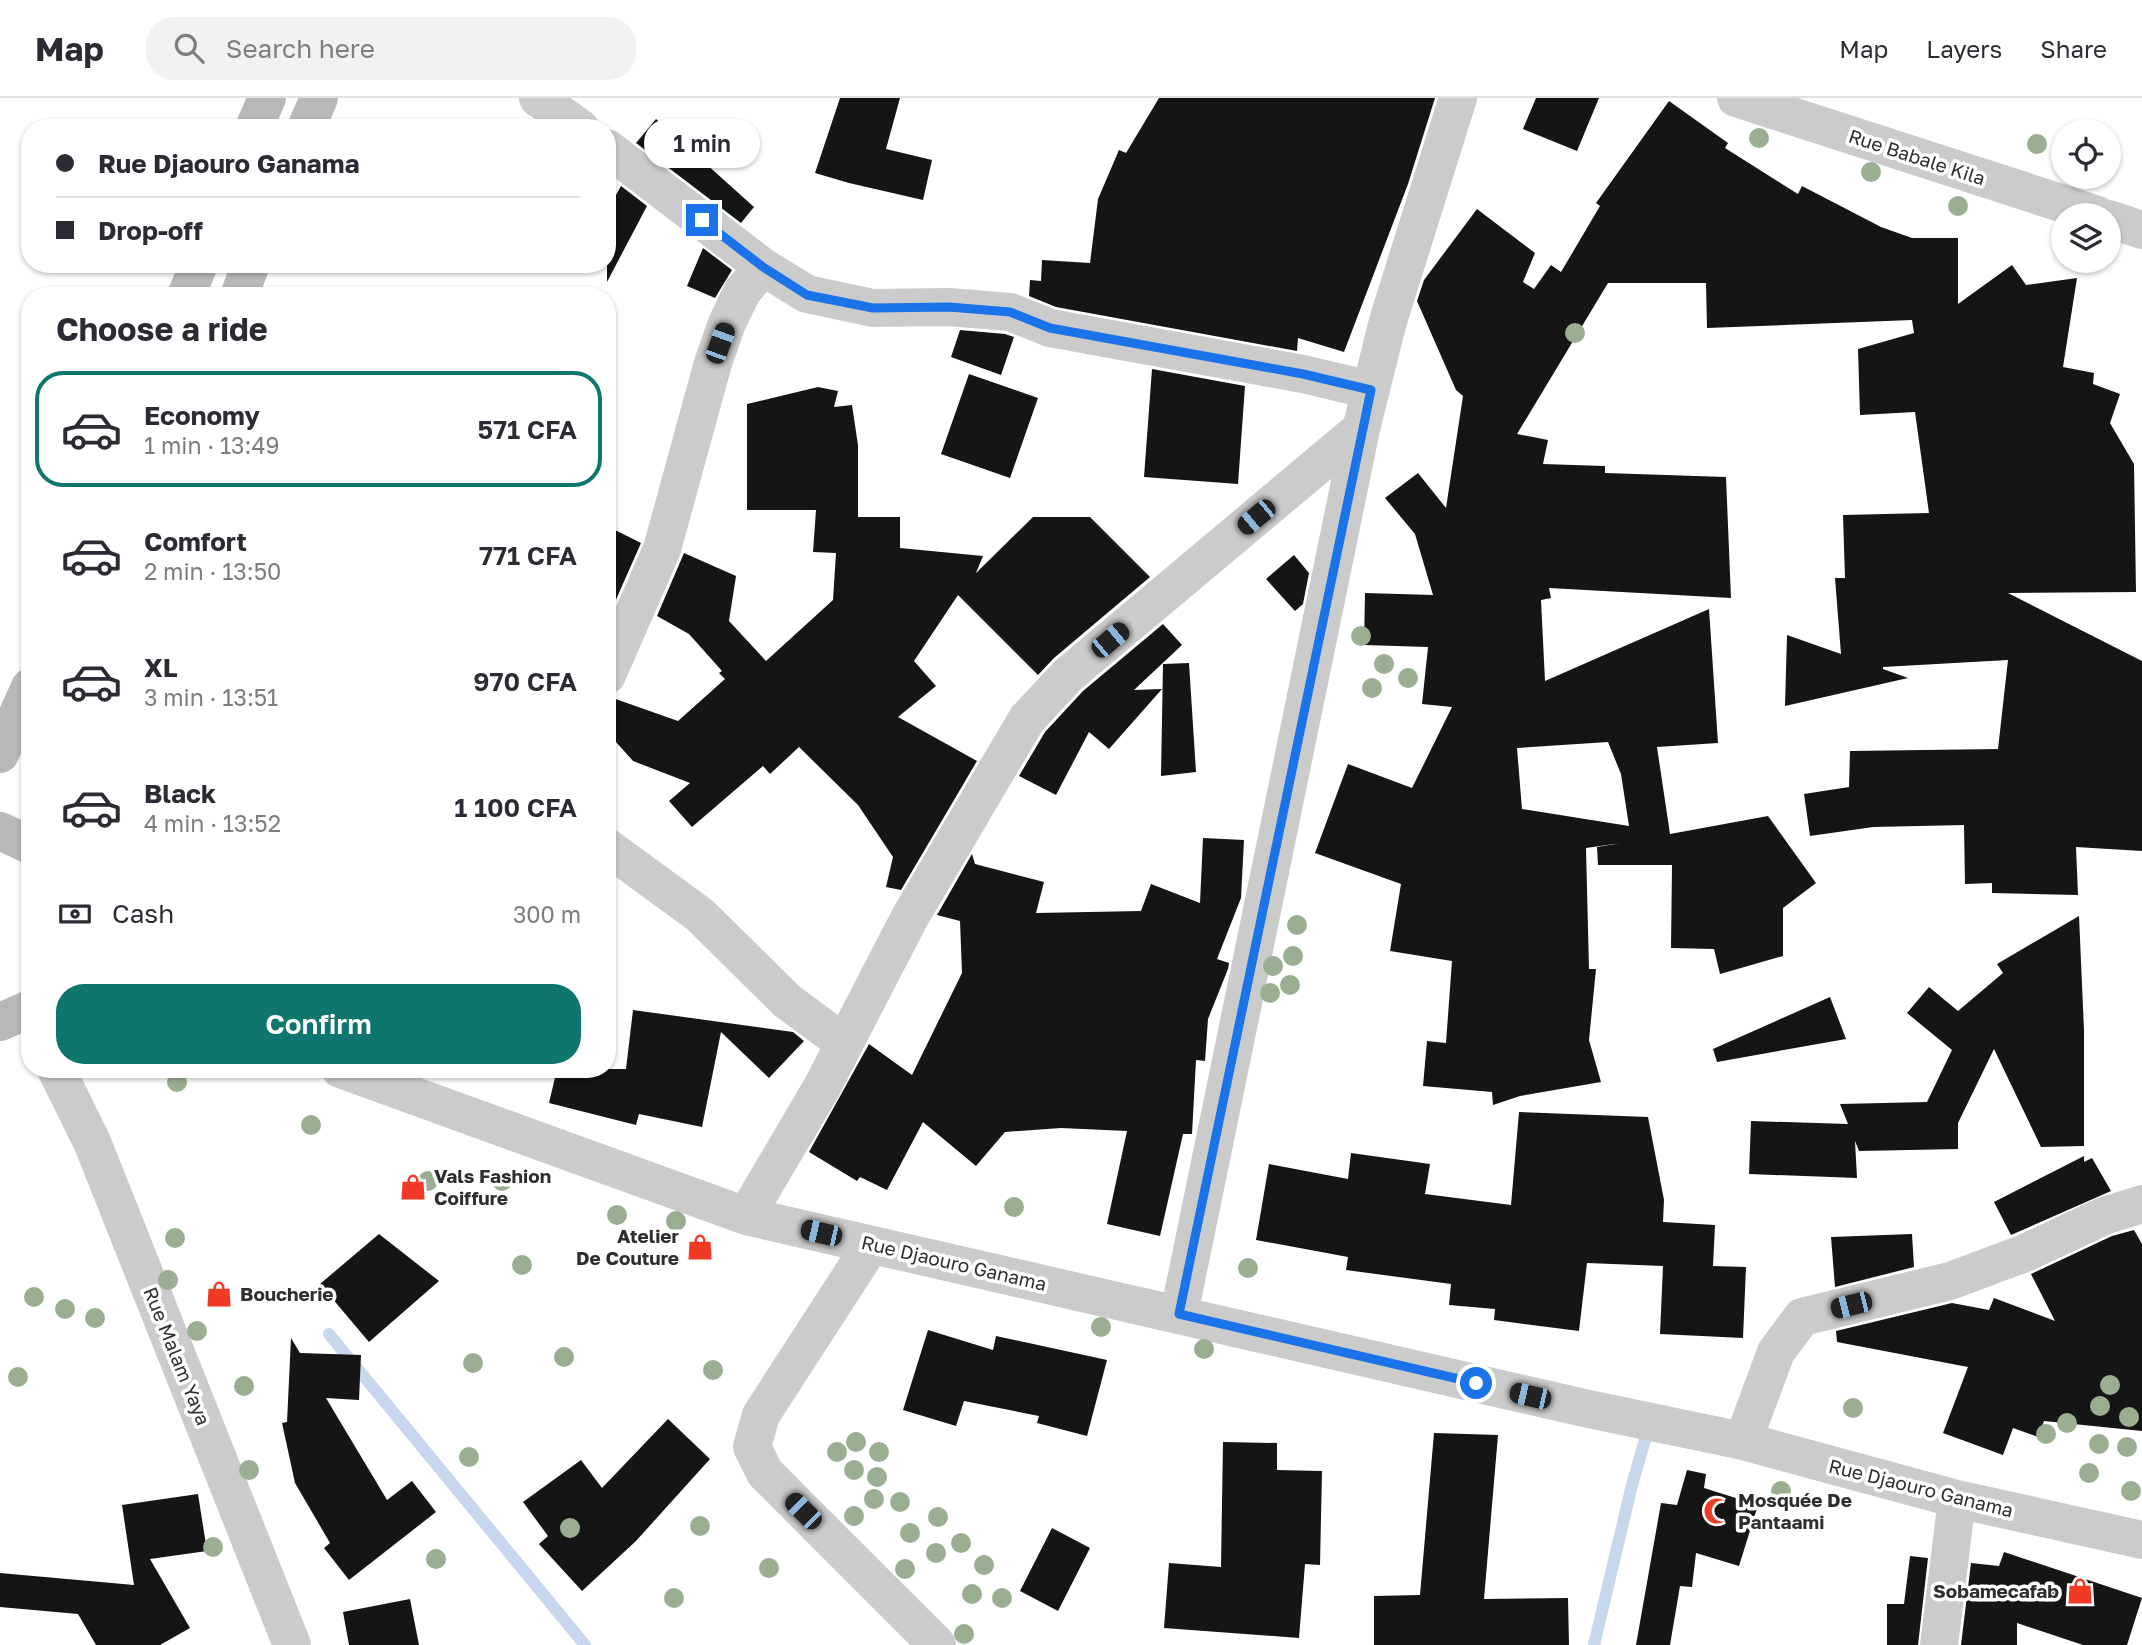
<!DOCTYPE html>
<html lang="en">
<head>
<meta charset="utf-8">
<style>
	:root { --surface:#fff; --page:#f2f2f3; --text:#2b2b33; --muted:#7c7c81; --line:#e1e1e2; --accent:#0f766e }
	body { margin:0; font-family:"Golos Text",sans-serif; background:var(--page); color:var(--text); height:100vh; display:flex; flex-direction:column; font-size:26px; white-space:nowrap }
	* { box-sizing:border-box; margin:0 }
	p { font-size:23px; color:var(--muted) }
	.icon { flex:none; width:38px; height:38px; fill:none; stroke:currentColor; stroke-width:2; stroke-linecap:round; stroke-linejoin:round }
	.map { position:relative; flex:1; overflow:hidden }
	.drawer { position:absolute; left:21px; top:189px; width:595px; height:791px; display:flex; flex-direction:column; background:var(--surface); border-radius:28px; box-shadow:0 2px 5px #0004 }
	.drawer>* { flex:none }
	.guide { position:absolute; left:21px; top:21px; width:595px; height:154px; border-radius:28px; box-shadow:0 2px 5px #0004; display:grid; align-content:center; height:154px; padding:0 35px; background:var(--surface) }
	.controls { position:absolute; left:2051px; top:21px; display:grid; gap:14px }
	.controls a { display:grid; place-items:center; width:70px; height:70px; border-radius:50%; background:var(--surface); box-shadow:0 2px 5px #0004; font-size:35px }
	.end { position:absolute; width:32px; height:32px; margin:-16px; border:9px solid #1a73e8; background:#fff; box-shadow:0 0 0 4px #fff }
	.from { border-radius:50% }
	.bubble { position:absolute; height:49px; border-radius:24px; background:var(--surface); box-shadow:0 2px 5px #0004; font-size:23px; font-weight:600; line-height:49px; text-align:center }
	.car { position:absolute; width:21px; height:42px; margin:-21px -10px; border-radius:9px; box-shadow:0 0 5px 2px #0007; background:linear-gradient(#222 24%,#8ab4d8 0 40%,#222 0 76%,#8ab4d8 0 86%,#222 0) }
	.guide b { display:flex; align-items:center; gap:24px; height:66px; font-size:26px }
	.guide b+b { border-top:2px solid var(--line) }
	.guide i { width:18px; height:18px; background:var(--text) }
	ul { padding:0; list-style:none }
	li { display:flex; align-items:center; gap:21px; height:116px; margin:0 14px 10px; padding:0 21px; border:4px solid transparent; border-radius:28px }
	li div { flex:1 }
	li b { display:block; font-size:26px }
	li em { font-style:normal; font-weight:600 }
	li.selected { border-color:var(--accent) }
	li>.icon { width:63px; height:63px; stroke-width:1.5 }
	h2 { padding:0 35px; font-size:32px; line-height:84px }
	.pay { display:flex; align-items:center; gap:18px; height:77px; padding:0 35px; font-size:26px }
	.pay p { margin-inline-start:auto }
	.cta { display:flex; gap:14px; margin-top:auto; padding:14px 35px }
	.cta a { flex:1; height:80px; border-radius:28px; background:var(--accent); color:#fff; font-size:28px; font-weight:600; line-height:80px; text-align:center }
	header { display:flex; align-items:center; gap:42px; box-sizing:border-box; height:98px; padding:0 35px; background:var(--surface); border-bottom:2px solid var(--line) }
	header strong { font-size:33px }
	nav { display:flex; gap:38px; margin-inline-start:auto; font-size:24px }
	.search { width:490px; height:63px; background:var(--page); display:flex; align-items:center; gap:18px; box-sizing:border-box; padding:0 24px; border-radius:28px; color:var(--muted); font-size:26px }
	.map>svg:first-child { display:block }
</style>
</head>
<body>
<header>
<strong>Map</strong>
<div class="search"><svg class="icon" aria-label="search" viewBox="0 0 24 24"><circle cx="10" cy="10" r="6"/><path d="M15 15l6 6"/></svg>Search here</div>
<nav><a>Map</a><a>Layers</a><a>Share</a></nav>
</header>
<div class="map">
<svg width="2142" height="1547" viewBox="0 0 2142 1547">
	<rect width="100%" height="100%" fill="#fff"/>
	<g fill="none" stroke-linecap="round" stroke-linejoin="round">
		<!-- stream -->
		<path stroke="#c6d7ee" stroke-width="12" d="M 329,1236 L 585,1547
			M 1594,1547 L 1632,1387 L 1649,1328"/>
	</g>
	<!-- building -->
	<path fill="#151515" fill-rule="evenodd" d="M 840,0 L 900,0 L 886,51 L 932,62 L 923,102 L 849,85 L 815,75 Z
		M 1159,0 L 1435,0 L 1408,86 L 1344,254 L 1298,240 L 1297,253 L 1056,209 L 1029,198 L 1030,182 L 1041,183 L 1042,162 L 1090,165 L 1098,101 L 1119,52 L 1126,55 Z
		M 1536,0 L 1599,0 L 1577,53 L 1523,31 Z
		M 1669,3 L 1728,45 L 1725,50 L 1798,96 L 1802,88 L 1881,129 L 1912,140 L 1958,140 L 1958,206 L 2012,167 L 2026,187 L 2077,180 L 2063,269 L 2094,275 L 2093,286 L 2120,296 L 2110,325 L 2134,366 L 2136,494 L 2008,495 L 2142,563 L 2142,753 L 2076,749 L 2078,797 L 1992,795 L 1992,785 L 1965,786 L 1964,727 L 1873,729 L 1810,738 L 1804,696 L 1849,689 L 1850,653 L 1998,651 L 2008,562 L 1883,569 L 1883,571 L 1908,580 L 1785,608 L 1787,537 L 1841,556 L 1835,480 L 1845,480 L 1843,417 L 1929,415 L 1915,314 L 1860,317 L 1858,251 L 1914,235 L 1912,222 L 1707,230 L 1706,185 L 1608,185 L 1517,336 L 1548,342 L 1543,366 L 1605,368 L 1605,375 L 1726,379 L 1731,500 L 1549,490 L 1551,500 L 1541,502 L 1545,583 L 1709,511 L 1718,645 L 1657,649 L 1670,736 L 1768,718 L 1816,785 L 1783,810 L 1783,858 L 1720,876 L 1714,851 L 1671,850 L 1672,767 L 1598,767 L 1597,749 L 1621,745 L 1586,750 L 1589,871 L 1596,871 L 1589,942 L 1601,984 L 1520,998 L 1493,1007 L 1492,994 L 1423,988 L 1427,943 L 1446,945 L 1452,863 L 1390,853 L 1401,786 L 1315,755 L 1348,666 L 1412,690 L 1452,609 L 1422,606 L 1428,549 L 1364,547 L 1365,495 L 1433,497 L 1415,436 L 1385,400 L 1418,375 L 1446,410 L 1463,298 L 1456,292 L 1417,203 L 1424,182 L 1477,111 L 1535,155 L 1523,184 L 1534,191 L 1551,167 L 1561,174 L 1600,108 L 1596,105 ZM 1608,644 L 1621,676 L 1629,728 L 1522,711 L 1517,650 Z
		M 656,21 L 754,109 L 741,125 L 636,45 Z
		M 621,88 L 647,108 L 607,184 L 607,113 Z
		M 703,150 L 732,172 L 715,200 L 687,188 Z
		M 960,232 L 1005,236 L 1014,239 L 1001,277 L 951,259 Z
		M 1152,271 L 1245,288 L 1238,386 L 1144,379 Z
		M 969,276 L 1038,300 L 1010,380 L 941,356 Z
		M 818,289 L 838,293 L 834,309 L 852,307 L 858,347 L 858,419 L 900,419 L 900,450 L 983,458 L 976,475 L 1033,419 L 1090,419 L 1150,479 L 1054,560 L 1038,577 L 958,497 L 914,563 L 936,588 L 898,619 L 977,663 L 901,792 L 886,789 L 893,759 L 858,707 L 799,649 L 770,676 L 763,668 L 692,729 L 669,703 L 690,685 L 633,663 L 607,634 L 607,598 L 678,623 L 725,581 L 719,575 L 722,573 L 689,536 L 657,518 L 684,455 L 736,478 L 729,523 L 766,563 L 833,502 L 836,455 L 813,454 L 816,412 L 747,412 L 747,306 Z
		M 607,428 L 641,445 L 607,522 Z
		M 1294,457 L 1309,475 L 1303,506 L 1295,513 L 1266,481 Z
		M 1163,526 L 1182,547 L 1134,592 L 1162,591 L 1109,651 L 1089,634 L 1056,697 L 1019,678 L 1045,634 L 1083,593 Z
		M 1189,565 L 1196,674 L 1161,678 L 1163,566 Z
		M 1203,740 L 1244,742 L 1241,800 L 1217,861 L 1229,865 L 1228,871 L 1208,921 L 1205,963 L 1196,962 L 1192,1036 L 1183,1036 L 1160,1138 L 1107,1126 L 1127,1033 L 1061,1030 L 1005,1034 L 976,1068 L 923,1024 L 887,1092 L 860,1079 L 857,1083 L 809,1054 L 869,946 L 912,977 L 962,875 L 960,823 L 937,817 L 972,756 L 975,766 L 1044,784 L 1036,815 L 1141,813 L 1151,786 L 1200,805 Z
		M 2079,818 L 2084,932 L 2084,1048 L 2041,1049 L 1994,951 L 1958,1025 L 1958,1051 L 1859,1053 L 1855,1043 L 1857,1080 L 1749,1076 L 1751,1023 L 1848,1026 L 1840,1006 L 1927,1004 L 1952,952 L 1907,915 L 1929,889 L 1958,913 L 2003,875 L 1997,866 Z
		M 1830,899 L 1846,941 L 1717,964 L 1713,951 Z
		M 633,912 L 793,934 L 804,943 L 769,980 L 721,934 L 702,1029 L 639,1016 L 636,1027 L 549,1005 L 557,971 L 626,971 Z
		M 1519,1014 L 1648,1019 L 1664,1102 L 1663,1124 L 1715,1127 L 1713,1168 L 1746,1169 L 1743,1240 L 1660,1236 L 1663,1168 L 1587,1165 L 1579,1233 L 1494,1222 L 1495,1211 L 1449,1207 L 1451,1186 L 1346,1172 L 1348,1159 L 1256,1142 L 1269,1066 L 1348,1081 L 1351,1055 L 1430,1066 L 1425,1096 L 1511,1107 Z
		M 2084,1058 L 2084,1064 L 2092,1060 L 2111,1093 L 2011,1137 L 1994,1104 Z
		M 2134,1132 L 2142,1146 L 2142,1333 L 2044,1323 L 2038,1339 L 2013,1330 L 2003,1357 L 1943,1335 L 1968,1269 L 1837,1244 L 1836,1233 L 1952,1205 L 1989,1212 L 1994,1200 L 2055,1223 L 2031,1176 L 2112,1138 Z
		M 379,1136 L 439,1183 L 369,1244 L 320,1186 Z
		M 1912,1136 L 1914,1169 L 1835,1189 L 1831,1139 Z
		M 928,1232 L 993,1252 L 996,1238 L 1107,1262 L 1087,1338 L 1037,1325 L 1039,1318 L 964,1303 L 956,1328 L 903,1312 Z
		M 291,1240 L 300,1255 L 361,1257 L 359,1302 L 326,1300 L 387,1402 L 412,1383 L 436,1414 L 349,1482 L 324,1450 L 330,1445 L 295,1385 L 282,1325 L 287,1324 Z
		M 668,1321 L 710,1361 L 636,1443 L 582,1493 L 539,1446 L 548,1438 L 523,1404 L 581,1362 L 602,1390 Z
		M 1434,1335 L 1498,1337 L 1484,1501 L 1568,1500 L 1569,1547 L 1374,1547 L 1374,1498 L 1420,1497 Z
		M 1223,1344 L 1277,1345 L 1277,1372 L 1322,1373 L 1320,1467 L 1305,1466 L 1299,1540 L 1164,1530 L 1169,1465 L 1221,1469 Z
		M 1687,1372 L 1706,1376 L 1704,1390 L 1758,1407 L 1739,1468 L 1696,1455 L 1692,1489 L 1680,1488 L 1670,1547 L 1636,1547 L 1661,1405 L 1677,1407 Z
		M 198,1396 L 207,1453 L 150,1461 L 190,1530 L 160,1547 L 96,1547 L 78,1516 L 0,1509 L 0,1475 L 134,1487 L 122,1407 Z
		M 1052,1430 L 1090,1450 L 1058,1513 L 1020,1493 Z
		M 2004,1454 L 2142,1500 L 2127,1547 L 2083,1547 L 2017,1525 L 2017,1547 L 1961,1547 L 1971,1465 L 1999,1468 Z
		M 1910,1458 L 1928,1460 L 1918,1547 L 1887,1547 L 1887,1506 L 1904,1506 Z
		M 410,1501 L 419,1547 L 349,1547 L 343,1514 Z"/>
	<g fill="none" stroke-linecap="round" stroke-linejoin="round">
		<!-- street -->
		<path stroke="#cbcbcb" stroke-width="38" d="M 538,0 L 580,30
			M 1736,0 L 2098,117
			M 607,50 L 763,169 L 807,196 L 873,210 L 949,209 L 1010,214 L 1050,230 L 1303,276 L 1371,292
			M 2109,121 L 2142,132
			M 607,577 L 662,451 L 713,265 L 727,225 L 742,194 L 763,169
			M 607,749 L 700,817 L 787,903 L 844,945
			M 56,971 L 92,1044 L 292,1547
			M 340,971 L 746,1118 L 1584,1310 L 1743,1343 L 1957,1401 L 2142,1442
			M 746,1118 L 822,989 L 910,819 L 1027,621 L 1068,577 L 1361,331
			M 871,1147 L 761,1317 L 752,1349 L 765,1375 L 937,1547
			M 1179,1216 L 1361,331 L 1388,223 L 1458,0
			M 1743,1343 L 1776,1254 L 1802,1219 L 1950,1183 L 2025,1155 L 2104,1118 L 2142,1106
			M 1939,1547 L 1957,1401"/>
		<!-- secondary -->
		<path stroke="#b8b8b8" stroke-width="38" d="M 254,30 L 267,0
			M 306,30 L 319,0
			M 186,198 L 199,166
			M 239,198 L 251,166
			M 0,656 L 30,589
			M 0,733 L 30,747
			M 0,924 L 30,911"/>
	</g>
	<!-- trees -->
	<g fill="#9aaf92">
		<circle cx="1759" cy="40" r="10"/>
		<circle cx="2037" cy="46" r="10"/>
		<circle cx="1871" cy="74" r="10"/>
		<circle cx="1958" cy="108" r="10"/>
		<circle cx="1575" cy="235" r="10"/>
		<circle cx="1361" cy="538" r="10"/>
		<circle cx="1384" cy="566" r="10"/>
		<circle cx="1408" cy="580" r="10"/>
		<circle cx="1372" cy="590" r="10"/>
		<circle cx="1297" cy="827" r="10"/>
		<circle cx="1293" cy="858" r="10"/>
		<circle cx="1273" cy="868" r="10"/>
		<circle cx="1290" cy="887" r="10"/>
		<circle cx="1270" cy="895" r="10"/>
		<circle cx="177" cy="984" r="10"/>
		<circle cx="311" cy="1027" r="10"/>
		<circle cx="428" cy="1083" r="10"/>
		<circle cx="502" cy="1083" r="10"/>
		<circle cx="1014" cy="1109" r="10"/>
		<circle cx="617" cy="1117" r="10"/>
		<circle cx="676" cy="1123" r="10"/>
		<circle cx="175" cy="1140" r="10"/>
		<circle cx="522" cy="1167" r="10"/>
		<circle cx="1248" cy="1170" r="10"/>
		<circle cx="168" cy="1182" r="10"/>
		<circle cx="34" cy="1199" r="10"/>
		<circle cx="65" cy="1211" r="10"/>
		<circle cx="95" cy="1220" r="10"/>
		<circle cx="1101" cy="1229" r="10"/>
		<circle cx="197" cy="1233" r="10"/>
		<circle cx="1204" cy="1251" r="10"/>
		<circle cx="564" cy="1259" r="10"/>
		<circle cx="473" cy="1265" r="10"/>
		<circle cx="713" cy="1272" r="10"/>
		<circle cx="18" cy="1279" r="10"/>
		<circle cx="2110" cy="1287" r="10"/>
		<circle cx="244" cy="1288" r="10"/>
		<circle cx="2100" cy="1308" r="10"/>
		<circle cx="1853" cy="1310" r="10"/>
		<circle cx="2129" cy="1319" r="10"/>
		<circle cx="2067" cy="1325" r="10"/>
		<circle cx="2046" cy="1336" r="10"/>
		<circle cx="856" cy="1344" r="10"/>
		<circle cx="2099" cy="1346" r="10"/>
		<circle cx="2127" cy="1349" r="10"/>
		<circle cx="837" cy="1354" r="10"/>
		<circle cx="879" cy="1354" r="10"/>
		<circle cx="469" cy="1359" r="10"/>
		<circle cx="249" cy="1372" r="10"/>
		<circle cx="854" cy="1372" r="10"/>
		<circle cx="2089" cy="1375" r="10"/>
		<circle cx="877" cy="1379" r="10"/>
		<circle cx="1781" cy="1393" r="10"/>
		<circle cx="2131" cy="1393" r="10"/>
		<circle cx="874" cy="1401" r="10"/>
		<circle cx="900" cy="1404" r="10"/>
		<circle cx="854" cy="1418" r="10"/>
		<circle cx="938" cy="1419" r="10"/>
		<circle cx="700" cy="1428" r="10"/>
		<circle cx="570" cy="1430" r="10"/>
		<circle cx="910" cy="1435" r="10"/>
		<circle cx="961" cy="1445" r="10"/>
		<circle cx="213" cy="1449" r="10"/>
		<circle cx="936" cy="1455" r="10"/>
		<circle cx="436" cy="1461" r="10"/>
		<circle cx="984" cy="1467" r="10"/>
		<circle cx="769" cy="1470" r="10"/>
		<circle cx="905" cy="1471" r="10"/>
		<circle cx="972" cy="1496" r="10"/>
		<circle cx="674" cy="1500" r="10"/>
		<circle cx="1002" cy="1500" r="10"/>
		<circle cx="964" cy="1536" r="10"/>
	</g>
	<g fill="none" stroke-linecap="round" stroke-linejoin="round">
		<!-- route -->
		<path stroke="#1a73e8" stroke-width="9" d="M 702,122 L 763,169 L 807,197 L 873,210 L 949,209 L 1010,214 L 1050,230 L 1303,276 L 1371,292 L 1179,1216 L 1476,1285"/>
	</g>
	<!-- icons -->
	<defs>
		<g id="shop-bare" transform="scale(2.1)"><path d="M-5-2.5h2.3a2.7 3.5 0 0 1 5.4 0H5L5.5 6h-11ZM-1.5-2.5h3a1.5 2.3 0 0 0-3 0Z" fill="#f03a25" stroke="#fff" stroke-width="2.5" paint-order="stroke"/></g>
		<g id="mosque-bare" transform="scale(2.1)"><path d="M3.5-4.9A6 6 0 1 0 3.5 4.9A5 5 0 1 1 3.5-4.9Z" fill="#f03a25" stroke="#fff" stroke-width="2.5" paint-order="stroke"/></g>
	</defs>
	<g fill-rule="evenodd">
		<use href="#shop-bare" x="413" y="1089"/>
		<use href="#shop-bare" x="700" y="1149"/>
		<use href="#shop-bare" x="219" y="1196"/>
		<use href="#mosque-bare" x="1717" y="1413"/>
		<use href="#shop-bare" x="2080" y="1493"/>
	</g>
	<g text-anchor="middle" stroke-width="7" stroke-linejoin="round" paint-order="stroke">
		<!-- street labels -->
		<g font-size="19" fill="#2e2e2e" stroke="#fff">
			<text transform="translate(1917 59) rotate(18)" y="7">Rue Babale Kila</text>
			<text transform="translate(954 1165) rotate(13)" y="7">Rue Djaouro Ganama</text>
			<text transform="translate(177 1258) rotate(68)" y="7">Rue Malam Yaya</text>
			<text transform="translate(1921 1390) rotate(14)" y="7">Rue Djaouro Ganama</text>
		</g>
		<!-- poi labels -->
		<g font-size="19" font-weight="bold" fill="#2e2e2e" stroke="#fff" text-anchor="start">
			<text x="434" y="1085">Vals Fashion<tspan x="434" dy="22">Coiffure</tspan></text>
			<text x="679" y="1145" text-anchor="end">Atelier<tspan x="679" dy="22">De Couture</tspan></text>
			<text x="240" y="1203">Boucherie</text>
			<text x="1738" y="1409">Mosquée De<tspan x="1738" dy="22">Pantaami</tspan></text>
			<text x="2059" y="1500" text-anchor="end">Sobamecafab</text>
		</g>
	</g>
</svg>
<div class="controls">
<a><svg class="icon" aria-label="locate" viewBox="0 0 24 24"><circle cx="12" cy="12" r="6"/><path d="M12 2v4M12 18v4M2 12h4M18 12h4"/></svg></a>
<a><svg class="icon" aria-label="layers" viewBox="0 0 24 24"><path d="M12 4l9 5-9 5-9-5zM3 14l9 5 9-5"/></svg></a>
</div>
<i class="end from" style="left:1476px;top:1285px"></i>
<i class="end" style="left:702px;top:122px"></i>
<div class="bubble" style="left:644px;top:21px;width:116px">1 min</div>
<i class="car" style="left:720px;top:245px;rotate:20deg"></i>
<i class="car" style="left:1256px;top:419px;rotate:230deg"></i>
<i class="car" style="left:1110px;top:542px;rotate:50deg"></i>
<i class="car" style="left:821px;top:1135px;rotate:283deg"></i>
<i class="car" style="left:1851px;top:1207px;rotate:256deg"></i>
<i class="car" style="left:1530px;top:1298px;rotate:283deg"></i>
<i class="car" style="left:803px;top:1413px;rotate:315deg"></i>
<div class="guide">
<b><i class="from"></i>Rue Djaouro Ganama</b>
<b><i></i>Drop-off</b>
</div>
<section class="drawer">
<h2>Choose a ride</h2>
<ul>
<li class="selected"><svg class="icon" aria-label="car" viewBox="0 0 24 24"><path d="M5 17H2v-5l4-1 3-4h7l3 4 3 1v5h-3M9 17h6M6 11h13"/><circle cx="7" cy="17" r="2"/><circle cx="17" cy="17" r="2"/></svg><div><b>Economy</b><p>1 min · 13:49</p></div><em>571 CFA</em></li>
<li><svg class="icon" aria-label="car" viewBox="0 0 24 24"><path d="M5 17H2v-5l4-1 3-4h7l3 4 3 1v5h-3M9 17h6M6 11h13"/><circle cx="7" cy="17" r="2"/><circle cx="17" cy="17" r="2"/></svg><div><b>Comfort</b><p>2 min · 13:50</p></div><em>771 CFA</em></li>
<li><svg class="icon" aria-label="car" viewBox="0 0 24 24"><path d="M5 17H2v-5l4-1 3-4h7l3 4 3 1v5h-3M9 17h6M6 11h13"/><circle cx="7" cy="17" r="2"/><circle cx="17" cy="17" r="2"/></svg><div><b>XL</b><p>3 min · 13:51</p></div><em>970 CFA</em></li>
<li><svg class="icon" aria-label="car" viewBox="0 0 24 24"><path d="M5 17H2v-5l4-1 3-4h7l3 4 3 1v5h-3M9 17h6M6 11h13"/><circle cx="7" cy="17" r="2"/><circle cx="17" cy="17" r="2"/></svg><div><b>Black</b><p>4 min · 13:52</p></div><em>1 100 CFA</em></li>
</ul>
<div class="pay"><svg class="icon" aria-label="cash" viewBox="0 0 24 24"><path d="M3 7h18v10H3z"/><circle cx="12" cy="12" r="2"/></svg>Cash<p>300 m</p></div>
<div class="cta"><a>Confirm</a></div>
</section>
</div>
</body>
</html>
